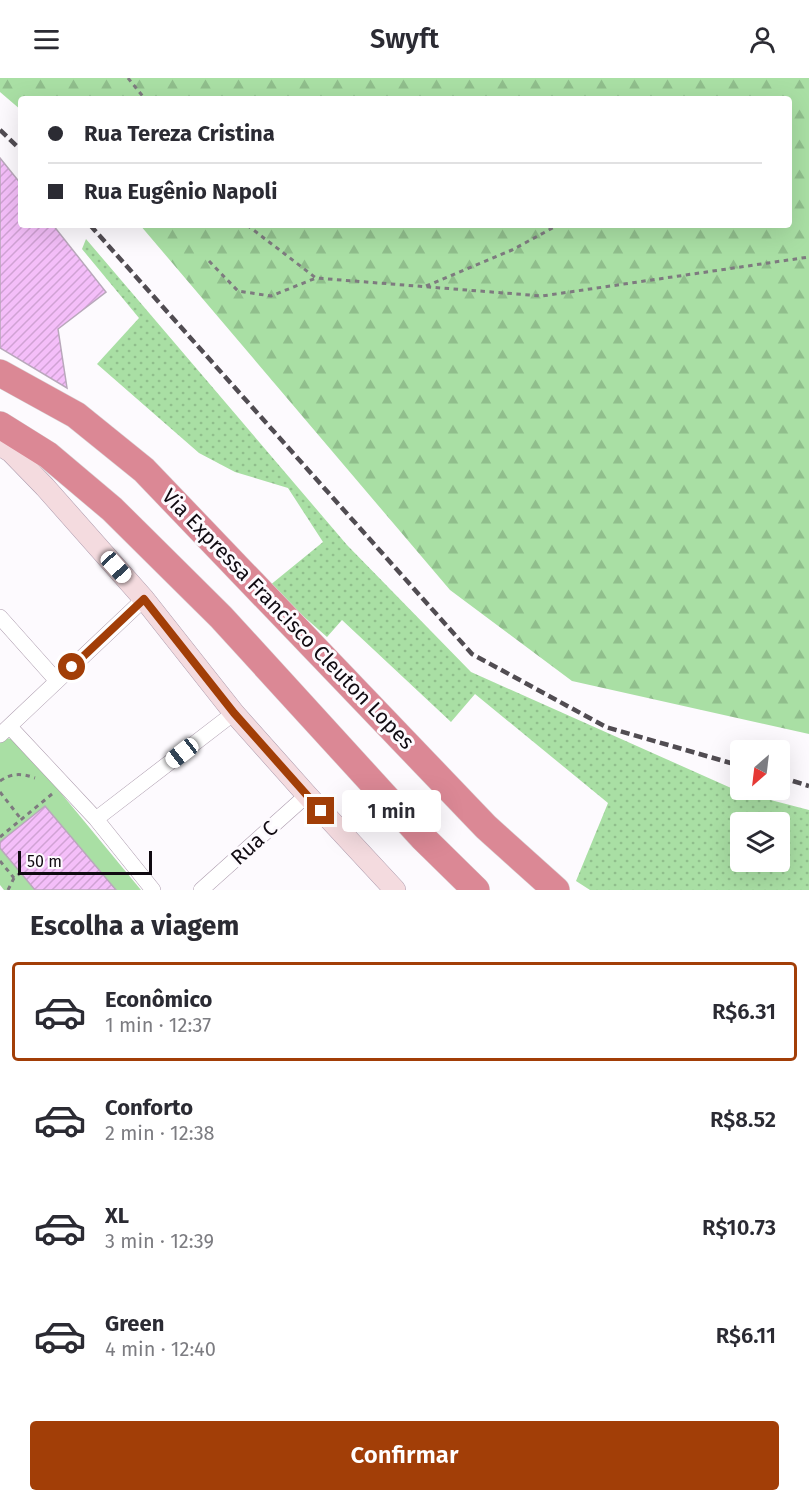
<!DOCTYPE html>
<html lang="pt">
<head>
<meta charset="utf-8">
<style>
	:root { --surface:#fff; --page:#f2f2f3; --text:#2b2b33; --muted:#7c7c81; --line:#e1e1e2; --accent:#a23e07 }
	body { margin:0; font-family:"Fira Sans",sans-serif; background:var(--page); color:var(--text); height:100vh; display:flex; flex-direction:column; font-size:22px; white-space:nowrap }
	* { box-sizing:border-box; margin:0 }
	p { font-size:20px; color:var(--muted) }
	.icon { flex:none; width:33px; height:33px; fill:none; stroke:currentColor; stroke-width:2; stroke-linecap:round; stroke-linejoin:round }
	.map { position:relative; height:812px; overflow:hidden }
	.drawer { display:flex; flex-direction:column; background:var(--surface); flex:1 }
	.drawer>* { flex:none }
	.banner { position:absolute; left:18px; top:18px; width:774px; height:132px; border-radius:6px; box-shadow:0 6px 24px #0002; display:grid; align-content:center; height:132px; padding:0 30px; background:var(--surface) }
	.needle { width:39px; rotate:208deg }
	.controls { position:absolute; left:730px; top:662px; display:grid; gap:12px }
	.controls a { display:grid; place-items:center; width:60px; height:60px; border-radius:6px; background:var(--surface); box-shadow:0 6px 24px #0002; font-size:30px }
	.scale { position:absolute; left:18px; bottom:15px; width:134px; box-sizing:border-box; padding-left:6px; border:3px solid #100a11; border-top:0; font-size:16px; line-height:21px; white-space:nowrap; color:#100a11; -webkit-text-stroke:4px #fdfafe; paint-order:stroke }
	.end { position:absolute; width:27px; height:27px; margin:-14px; border:8px solid #a23e07; background:#fff; box-shadow:0 0 0 3px #fff }
	.from { border-radius:50% }
	.bubble { position:absolute; height:42px; border-radius:6px; background:var(--surface); box-shadow:0 6px 24px #0002; font-size:20px; font-weight:600; line-height:42px; text-align:center }
	.car { position:absolute; width:18px; height:36px; margin:-18px -9px; border-radius:8px; box-shadow:0 0 4px 2px #0007; background:linear-gradient(#fff 24%,#345 0 40%,#fff 0 76%,#345 0 86%,#fff 0) }
	.banner b { display:flex; align-items:center; gap:21px; height:57px; font-size:22px }
	.banner b+b { border-top:2px solid var(--line) }
	.banner i { width:15px; height:15px; background:var(--text) }
	ul { padding:0; list-style:none }
	li { display:flex; align-items:center; gap:18px; height:99px; margin:0 12px 9px; padding:0 18px; border:3px solid transparent; border-radius:6px }
	li div { flex:1 }
	li b { display:block; font-size:22px }
	li em { font-style:normal; font-weight:600 }
	li.selected { border-color:var(--accent) }
	li>.icon { width:54px; height:54px; stroke-width:1.5 }
	h2 { padding:0 30px; font-size:27px; line-height:72px }
	.cta { display:flex; gap:12px; margin-top:auto; padding:12px 30px }
	.cta a { flex:1; height:69px; border-radius:6px; background:var(--accent); color:#fff; font-size:24px; font-weight:600; line-height:69px; text-align:center }
	header { display:flex; justify-content:space-between; align-items:center; height:78px; padding:0 30px; background:var(--surface); font-size:27px; font-weight:600 }
	.map>svg:first-child { display:block }
</style>
</head>
<body>
<header><svg class="icon" aria-label="menu" viewBox="0 0 24 24"><path d="M4 6h16M4 12h16M4 18h16"/></svg>Swyft<svg class="icon" aria-label="person" viewBox="0 0 24 24"><circle cx="12" cy="8" r="4"/><path d="M4 21q1-7 8-7t8 7"/></svg></header>
<div class="map">
<svg width="809" height="812" viewBox="0 0 809 812">
	<defs>
		<pattern id="grass-dots" width="8" height="8" patternUnits="userSpaceOnUse" patternTransform="scale(1.5)"><rect width="8" height="8" fill="#a9dfa4"/><path d="M2 2h.1M6 6h.1" fill="none" stroke="#90be8c" stroke-width="1.8" stroke-linecap="round"/></pattern>
		<pattern id="forest-firs" width="22" height="20" patternUnits="userSpaceOnUse" patternTransform="scale(1.5)"><rect width="22" height="20" fill="#a9dfa4"/><path d="M5 1l3.5 6h-7zM16 11l3.5 6h-7z" fill="#90be8c"/></pattern>
		<pattern id="building-hatch" width="6" height="6" patternUnits="userSpaceOnUse" patternTransform="scale(1.5)"><rect width="6" height="6" fill="#f4bef9"/><path d="M-1 1l2-2M0 6l6-6M5 7l2-2" fill="none" stroke="#d0a2d4"/></pattern>
	</defs>
	<rect width="100%" height="100%" fill="#fdfafe"/>
	<!-- grass -->
	<path fill="url(#grass-dots)" fill-rule="evenodd" d="M 86,161 L 347,467 L 471,594 L 740,714 L 809,732 L 809,812 L 590,812 L 576,803 L 608,725 L 475,616 L 451,644 L 342,542 L 327,559 L 269,508 L 323,464 L 288,410 L 235,394 L 199,375 L 97,286 L 139,240 L 82,171 ZM 741,744 L 780,744 L 780,783 L 741,783 Z"/>
	<!-- forest -->
	<path fill="url(#forest-firs)" d="M 0,0 L 809,0 L 809,656 L 572,603 L 450,512 L 140,147 L 789,147 L 789,21 L 21,21 L 21,32 L 0,14 Z"/>
	<!-- green -->
	<path fill="#a9dfa4" d="M 0,658 L 18,663 L 141,812 L 4,812 L 0,807 Z"/>
	<!-- building -->
	<path fill="url(#building-hatch)" stroke="#b9a8bb" stroke-width="1.5" d="M 0,80 L 21,106 L 21,147 L 53,147 L 106,214 L 58,251 L 67,310 L 0,270 Z
		M 45,728 L 116,812 L 35,812 L 0,770 L 0,764 Z"/>
	<g fill="none" stroke-linecap="round" stroke-linejoin="round">
		<!-- street casing -->
		<g stroke="#ac9bad" stroke-width="16">
			<path id="street" d="M 0,539 L 57,603
				M 10,649 L 96,741 L 153,812
				M 0,657 L 144,521
				M 96,741 L 234,635
				M 201,812 L 307,717"/>
		</g>
		<!-- secondary casing -->
		<g stroke="#ac9bad" stroke-width="22">
			<path id="secondary" d="M 0,367 L 11,374 L 45,409 L 144,521 L 234,635 L 307,717 L 395,812"/>
		</g>
		<!-- highway casing -->
		<g stroke="#d9d8d9" stroke-width="28">
			<path id="highway" d="M 0,295 L 76,337 L 144,392 L 486,749 L 556,812
				M 0,347 L 48,377 L 112,431 L 221,539 L 422,759 L 476,812"/>
		</g>
		<!-- path -->
		<path stroke="#7e7a7f" stroke-width="3" stroke-dasharray="4.5 4.5" stroke-linecap="butt" d="M 128,0 L 145,21
			M 247,147 L 316,200 L 542,218 L 809,179
			M 209,183 L 238,213 L 271,218 L 316,200
			M 426,208 L 512,172 L 558,147
			M 0,703 C 12,695 21,695 35,700
			M 0,714 L 21,741
			M 0,759 L 52,716
			M 0,783 L 14,800
			M 8,812 L 14,800 L 19,796"/>
		<!-- street -->
		<use href="#street" stroke="#fff" stroke-width="15"/>
		<!-- secondary -->
		<use href="#secondary" stroke="#f4dbdf" stroke-width="21"/>
		<!-- highway -->
		<use href="#highway" stroke="#db8895" stroke-width="27"/>
		<!-- rail -->
		<path stroke="#514c52" stroke-width="4.5" stroke-dasharray="9 4.5" stroke-linecap="butt" d="M 0,52 L 21,72
			M 90,147 L 472,576 L 606,649 L 741,688
			M 780,699 L 809,708"/>
	</g>
	<g fill="none" stroke-linecap="round" stroke-linejoin="round">
		<!-- route -->
		<path stroke="#a23e07" stroke-width="8" d="M 72,589 L 144,521 L 234,635 L 321,733"/>
	</g>
	<g text-anchor="middle" stroke-width="6" stroke-linejoin="round" paint-order="stroke">
		<!-- street labels -->
		<g font-size="21" fill="#100a11" stroke="#fdfafe">
			<text transform="translate(288 541) rotate(46)" y="7">Via Expressa Francisco Cleuton Lopes</text>
			<text transform="translate(254 765) rotate(-42)" y="7">Rua C</text>
		</g>
	</g>
</svg>
<div class="controls">
<a><svg class="needle" viewBox="-14 -14 28 28"><path d="M0-13l5 13h-10z" fill="#e53935"/><path d="M0 13l5-13h-10z" fill="#7c7c81"/></svg></a>
<a><svg class="icon" aria-label="layers" viewBox="0 0 24 24"><path d="M12 4l9 5-9 5-9-5zM3 14l9 5 9-5"/></svg></a>
</div>
<div class="scale">50 m</div>
<i class="end from" style="left:72px;top:589px"></i>
<i class="end" style="left:321px;top:733px"></i>
<div class="bubble" style="left:342px;top:712px;width:99px">1 min</div>
<i class="car" style="left:116px;top:489px;rotate:138deg"></i>
<i class="car" style="left:182px;top:675px;rotate:232deg"></i>
<div class="banner">
<b><i class="from"></i>Rua Tereza Cristina</b>
<b><i></i>Rua Eugênio Napoli</b>
</div>
</div>
<section class="drawer">
<h2>Escolha a viagem</h2>
<ul>
<li class="selected"><svg class="icon" aria-label="car" viewBox="0 0 24 24"><path d="M5 17H2v-5l4-1 3-4h7l3 4 3 1v5h-3M9 17h6M6 11h13"/><circle cx="7" cy="17" r="2"/><circle cx="17" cy="17" r="2"/></svg><div><b>Econômico</b><p>1 min · 12:37</p></div><em>R$6.31</em></li>
<li><svg class="icon" aria-label="car" viewBox="0 0 24 24"><path d="M5 17H2v-5l4-1 3-4h7l3 4 3 1v5h-3M9 17h6M6 11h13"/><circle cx="7" cy="17" r="2"/><circle cx="17" cy="17" r="2"/></svg><div><b>Conforto</b><p>2 min · 12:38</p></div><em>R$8.52</em></li>
<li><svg class="icon" aria-label="car" viewBox="0 0 24 24"><path d="M5 17H2v-5l4-1 3-4h7l3 4 3 1v5h-3M9 17h6M6 11h13"/><circle cx="7" cy="17" r="2"/><circle cx="17" cy="17" r="2"/></svg><div><b>XL</b><p>3 min · 12:39</p></div><em>R$10.73</em></li>
<li><svg class="icon" aria-label="car" viewBox="0 0 24 24"><path d="M5 17H2v-5l4-1 3-4h7l3 4 3 1v5h-3M9 17h6M6 11h13"/><circle cx="7" cy="17" r="2"/><circle cx="17" cy="17" r="2"/></svg><div><b>Green</b><p>4 min · 12:40</p></div><em>R$6.11</em></li>
</ul>
<div class="cta"><a>Confirmar</a></div>
</section>
</body>
</html>
